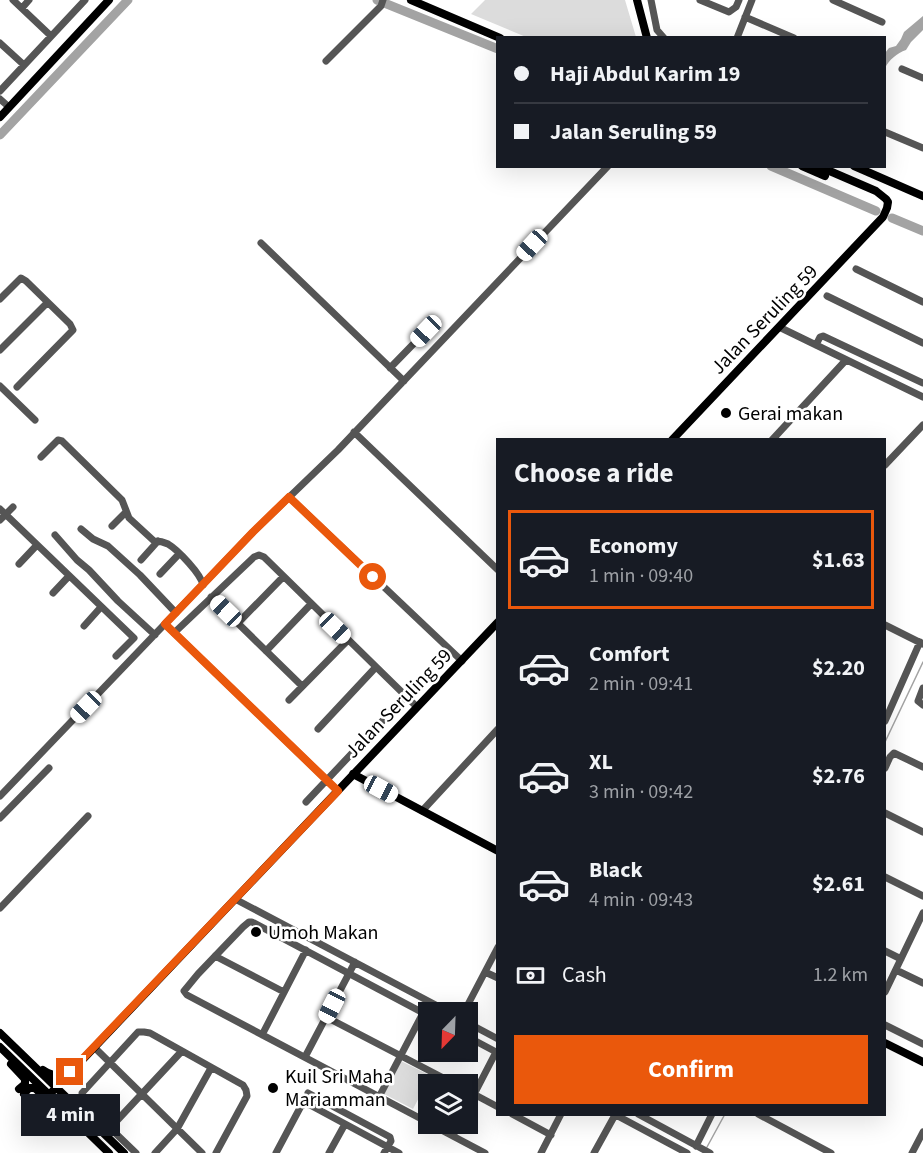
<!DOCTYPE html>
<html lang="en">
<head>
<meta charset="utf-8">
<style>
	:root { --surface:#171b24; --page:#242831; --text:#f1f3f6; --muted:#9ea1a6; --line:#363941; --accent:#ea580c }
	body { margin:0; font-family:"Source Sans 3",sans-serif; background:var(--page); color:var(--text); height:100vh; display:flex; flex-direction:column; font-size:22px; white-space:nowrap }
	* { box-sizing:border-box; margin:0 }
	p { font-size:20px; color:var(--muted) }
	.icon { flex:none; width:33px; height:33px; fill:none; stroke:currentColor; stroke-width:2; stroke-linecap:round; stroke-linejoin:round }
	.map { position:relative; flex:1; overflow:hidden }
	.drawer { position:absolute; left:496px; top:438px; width:390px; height:678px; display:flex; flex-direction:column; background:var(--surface); border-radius:0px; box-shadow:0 6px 24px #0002 }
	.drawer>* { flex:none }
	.guide { position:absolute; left:496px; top:36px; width:390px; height:132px; border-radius:0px; box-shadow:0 6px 24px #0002; display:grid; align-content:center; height:132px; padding:0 18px; background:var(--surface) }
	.needle { width:39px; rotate:203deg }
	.tools { position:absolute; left:418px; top:1002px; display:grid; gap:12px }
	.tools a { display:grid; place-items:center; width:60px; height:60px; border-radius:0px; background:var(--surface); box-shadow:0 6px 24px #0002; font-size:30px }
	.end { position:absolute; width:27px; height:27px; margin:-14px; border:8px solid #ea580c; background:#fff; box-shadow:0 0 0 3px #fff }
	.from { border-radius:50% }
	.bubble { position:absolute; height:42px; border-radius:0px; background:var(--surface); box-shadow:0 6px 24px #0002; font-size:20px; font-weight:700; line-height:42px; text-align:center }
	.car { position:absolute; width:18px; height:36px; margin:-18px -9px; border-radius:8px; box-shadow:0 0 4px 2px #0007; background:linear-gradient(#fff 24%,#345 0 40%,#fff 0 76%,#345 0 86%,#fff 0) }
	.guide b { display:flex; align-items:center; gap:21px; height:57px; font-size:22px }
	.guide b+b { border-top:2px solid var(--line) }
	.guide i { width:15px; height:15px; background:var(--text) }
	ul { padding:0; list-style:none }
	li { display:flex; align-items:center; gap:18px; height:99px; margin:0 12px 9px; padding:0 6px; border:3px solid transparent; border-radius:0px }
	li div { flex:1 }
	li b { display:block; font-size:22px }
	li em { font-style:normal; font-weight:700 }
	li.on { border-color:var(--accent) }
	li>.icon { width:54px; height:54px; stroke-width:1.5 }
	h2 { padding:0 18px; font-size:27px; line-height:72px }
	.pay { display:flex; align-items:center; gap:15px; height:66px; padding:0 18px; font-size:22px }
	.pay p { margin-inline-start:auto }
	.button { display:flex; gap:12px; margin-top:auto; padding:12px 18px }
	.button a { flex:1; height:69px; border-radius:0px; background:var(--accent); color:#fff; font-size:24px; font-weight:700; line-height:69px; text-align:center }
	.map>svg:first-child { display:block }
</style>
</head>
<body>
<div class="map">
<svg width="923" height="1153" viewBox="0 0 923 1153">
	<rect width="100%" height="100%" fill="#fff"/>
	<!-- green -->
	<path fill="#dcdcdc" d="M 485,0 L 625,0 L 636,37 L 526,37 L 471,14 Z
		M 401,1061 L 447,1084 L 429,1084 L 429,1089 L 425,1086 L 413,1109 L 384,1094 Z"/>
	<!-- water -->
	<path fill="#a3a3a3" d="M 923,16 L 923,30 L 911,42 L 906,50 C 897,53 889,60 885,68 L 885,53 L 889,48 L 896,46 L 901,39 L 904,32 Z"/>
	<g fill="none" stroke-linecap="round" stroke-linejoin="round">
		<!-- stream -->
		<path stroke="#a3a3a3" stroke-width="1.5" d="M 885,742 L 923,662
			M 707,1147 L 725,1114"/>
		<!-- river -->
		<path stroke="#a3a3a3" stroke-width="9" d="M 377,0 L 498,49
			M 0,135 L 128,0
			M 771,166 L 876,211
			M 892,218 L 923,231"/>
		<!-- minor -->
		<path stroke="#555" stroke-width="7" d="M 13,0 L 51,36
			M 651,0 L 657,30 L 664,38
			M 700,0 L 729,12 L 736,7 L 739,0
			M 833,0 L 882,22
			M 22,8 L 29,0
			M 745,17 L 794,38
			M 737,38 L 752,0
			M 0,43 L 24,65
			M 326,61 L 381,6 L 383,0
			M 902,69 L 923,78
			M 0,91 L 85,0
			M 0,99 L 9,107
			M 885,132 L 923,148
			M 261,243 L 404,381
			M 856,269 L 923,302
			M 827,296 L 923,343
			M 0,299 L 21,278 L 26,281 L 70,324 L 73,330 L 17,387
			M 779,327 L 923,397
			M 816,345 L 820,337 L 823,336 L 923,383
			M 0,350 L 47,303
			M 390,368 L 426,331
			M 0,386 L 35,420
			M 354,432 L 498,570
			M 772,440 L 846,360
			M 41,457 L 58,440 L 62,441 L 122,500 L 129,518 L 154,541 C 160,541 164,542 168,544 C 178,550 201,574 203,585
			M 885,465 L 923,425
			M 289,497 L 462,661
			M 0,509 L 134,638 L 116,656
			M 0,520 L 13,507
			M 112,526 L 126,512
			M 81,529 L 93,539 L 108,546 L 140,575 L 176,613
			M 55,535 L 77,560 L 89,570 L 118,601 L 155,635
			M 141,560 L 158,541
			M 19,564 L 37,545
			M 160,574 L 179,554
			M 53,593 L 69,576
			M 211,597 L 302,686
			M 238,623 L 283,577
			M 165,624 L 338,791
			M 885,625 L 923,644
			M 84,626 L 101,607
			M 174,633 L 254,557 L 259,555 L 264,557 L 417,707
			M 266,651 L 311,604
			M 923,688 L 918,701 L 923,705
			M 289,700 L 348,640
			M 885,721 L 920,642
			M 318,729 L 376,667
			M 885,768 L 890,757 L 894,753 L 923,767
			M 0,796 L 253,532 L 338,450 L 608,166
			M 306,802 L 406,696
			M 422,811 L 498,729
			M 885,813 L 923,832
			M 0,818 L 49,768
			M 885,877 L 923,896
			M 235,899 L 449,1012
			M 0,908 L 88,816
			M 885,951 L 901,959
			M 215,956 L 284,992
			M 896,970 L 923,983
			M 485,972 L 498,978
			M 885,992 L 923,913
			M 464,1012 L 498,947
			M 429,1016 L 252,922 L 249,922 L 243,927 L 198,974 L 184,991 L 187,995 L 429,1123
			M 326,1017 L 455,1084
			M 468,1023 L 498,1039
			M 885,1025 L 923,1044
			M 262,1035 L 306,950
			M 468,1037 L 498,1053
			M 94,1047 L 202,1153
			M 305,1057 L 355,962
			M 468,1091 L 498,1107
			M 308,1093 L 390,1137 L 391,1141 L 384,1153
			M 379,1097 L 423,1013
			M 468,1106 L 496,1052
			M 512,1114 L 551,1135
			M 614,1114 L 687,1153
			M 638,1114 L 710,1153
			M 758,1114 L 831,1153
			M 430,1124 L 485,1153
			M 110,1128 L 181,1052
			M 453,1136 L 459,1124
			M 696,1146 L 712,1114
			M 136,1153 L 84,1103 L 82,1093 L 138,1032 L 144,1032 L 150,1033 L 243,1085 L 246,1090 L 247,1096 L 216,1153
			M 155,1153 L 177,1129 L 211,1068
			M 276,1153 L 301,1106 L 305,1104 L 310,1105 L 399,1153
			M 329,1153 L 345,1124
			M 541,1153 L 561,1114
			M 594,1153 L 615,1115
			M 912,1153 L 923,1132"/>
		<!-- major -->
		<path stroke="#000" stroke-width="8" d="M 411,0 L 500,38
			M 637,0 L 647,38
			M 0,117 L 109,0
			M 802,166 L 825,176
			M 854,166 L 923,196
			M 672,440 L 883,217 L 887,208 L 888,202 L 886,199 L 876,191 L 818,166
			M 353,774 L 498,851
			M 0,1033 L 124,1153
			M 885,1043 L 923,1062
			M 0,1047 L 109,1153
			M 11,1064 L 25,1079 L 25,1084 L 19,1089
			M 43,1070 C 52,1076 61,1078 70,1072
			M 24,1094 L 29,1088 L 35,1088 L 56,1108
			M 50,1094 L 498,622"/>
	</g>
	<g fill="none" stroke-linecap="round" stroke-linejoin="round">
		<!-- route -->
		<path stroke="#ea580c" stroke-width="8" d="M 70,1072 L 338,791 L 165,624 L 253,532 L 289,497 L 373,577"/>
	</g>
	<!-- markers -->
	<g fill="#000" stroke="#fff" stroke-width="2">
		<circle cx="726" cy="413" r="6"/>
		<circle cx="256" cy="932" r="6"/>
		<circle cx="273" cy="1088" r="6"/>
	</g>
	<g text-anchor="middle" stroke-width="5" stroke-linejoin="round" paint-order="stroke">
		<!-- street labels -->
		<g font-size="20" fill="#000" stroke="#fff">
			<text transform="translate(764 319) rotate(-46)" y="7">Jalan Seruling 59</text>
			<text transform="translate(398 703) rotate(-46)" y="7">Jalan Seruling 59</text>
		</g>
		<!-- poi labels -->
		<g font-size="20" fill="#000" stroke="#fff" text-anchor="start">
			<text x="738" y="420">Gerai makan</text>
			<text x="268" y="939">Umoh Makan</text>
			<text x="285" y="1083">Kuil Sri Maha<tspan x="285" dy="23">Mariamman</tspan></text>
		</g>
	</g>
</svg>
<div class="tools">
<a><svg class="needle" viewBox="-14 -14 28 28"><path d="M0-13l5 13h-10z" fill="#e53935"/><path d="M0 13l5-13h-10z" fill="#9ea1a6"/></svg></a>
<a><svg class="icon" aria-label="layers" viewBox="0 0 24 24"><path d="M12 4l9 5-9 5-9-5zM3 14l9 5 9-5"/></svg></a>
</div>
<i class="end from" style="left:373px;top:577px"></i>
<i class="end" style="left:70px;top:1072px"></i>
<div class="bubble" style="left:21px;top:1094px;width:99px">4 min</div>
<i class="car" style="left:532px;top:245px;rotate:223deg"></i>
<i class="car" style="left:426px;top:331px;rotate:224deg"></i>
<i class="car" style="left:226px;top:611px;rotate:314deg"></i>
<i class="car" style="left:335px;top:628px;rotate:134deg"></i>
<i class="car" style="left:86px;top:707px;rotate:224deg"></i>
<i class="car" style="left:381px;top:789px;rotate:118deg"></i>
<i class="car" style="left:332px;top:1006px;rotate:207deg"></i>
<div class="guide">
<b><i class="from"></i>Haji Abdul Karim 19</b>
<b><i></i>Jalan Seruling 59</b>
</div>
<section class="drawer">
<h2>Choose a ride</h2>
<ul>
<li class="on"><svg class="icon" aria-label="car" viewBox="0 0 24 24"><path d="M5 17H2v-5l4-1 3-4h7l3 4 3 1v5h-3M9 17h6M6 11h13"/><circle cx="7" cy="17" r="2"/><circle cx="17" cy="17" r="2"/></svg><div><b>Economy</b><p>1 min · 09:40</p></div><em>$1.63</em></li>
<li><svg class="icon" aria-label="car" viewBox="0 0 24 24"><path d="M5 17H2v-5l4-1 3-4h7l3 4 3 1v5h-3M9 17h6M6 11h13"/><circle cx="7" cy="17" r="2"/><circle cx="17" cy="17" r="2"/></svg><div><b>Comfort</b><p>2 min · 09:41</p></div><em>$2.20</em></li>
<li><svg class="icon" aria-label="car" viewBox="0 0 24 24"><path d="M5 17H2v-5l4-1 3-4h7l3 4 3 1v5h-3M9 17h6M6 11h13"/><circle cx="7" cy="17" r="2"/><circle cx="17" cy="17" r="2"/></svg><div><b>XL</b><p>3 min · 09:42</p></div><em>$2.76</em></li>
<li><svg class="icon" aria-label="car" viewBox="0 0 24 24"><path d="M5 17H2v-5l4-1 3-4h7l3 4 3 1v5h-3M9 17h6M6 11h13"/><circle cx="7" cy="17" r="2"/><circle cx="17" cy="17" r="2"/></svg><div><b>Black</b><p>4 min · 09:43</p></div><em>$2.61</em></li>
</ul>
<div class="pay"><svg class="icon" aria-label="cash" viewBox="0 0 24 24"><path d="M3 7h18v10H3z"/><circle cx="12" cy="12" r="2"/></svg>Cash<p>1.2 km</p></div>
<div class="button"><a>Confirm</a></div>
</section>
</div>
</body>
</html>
